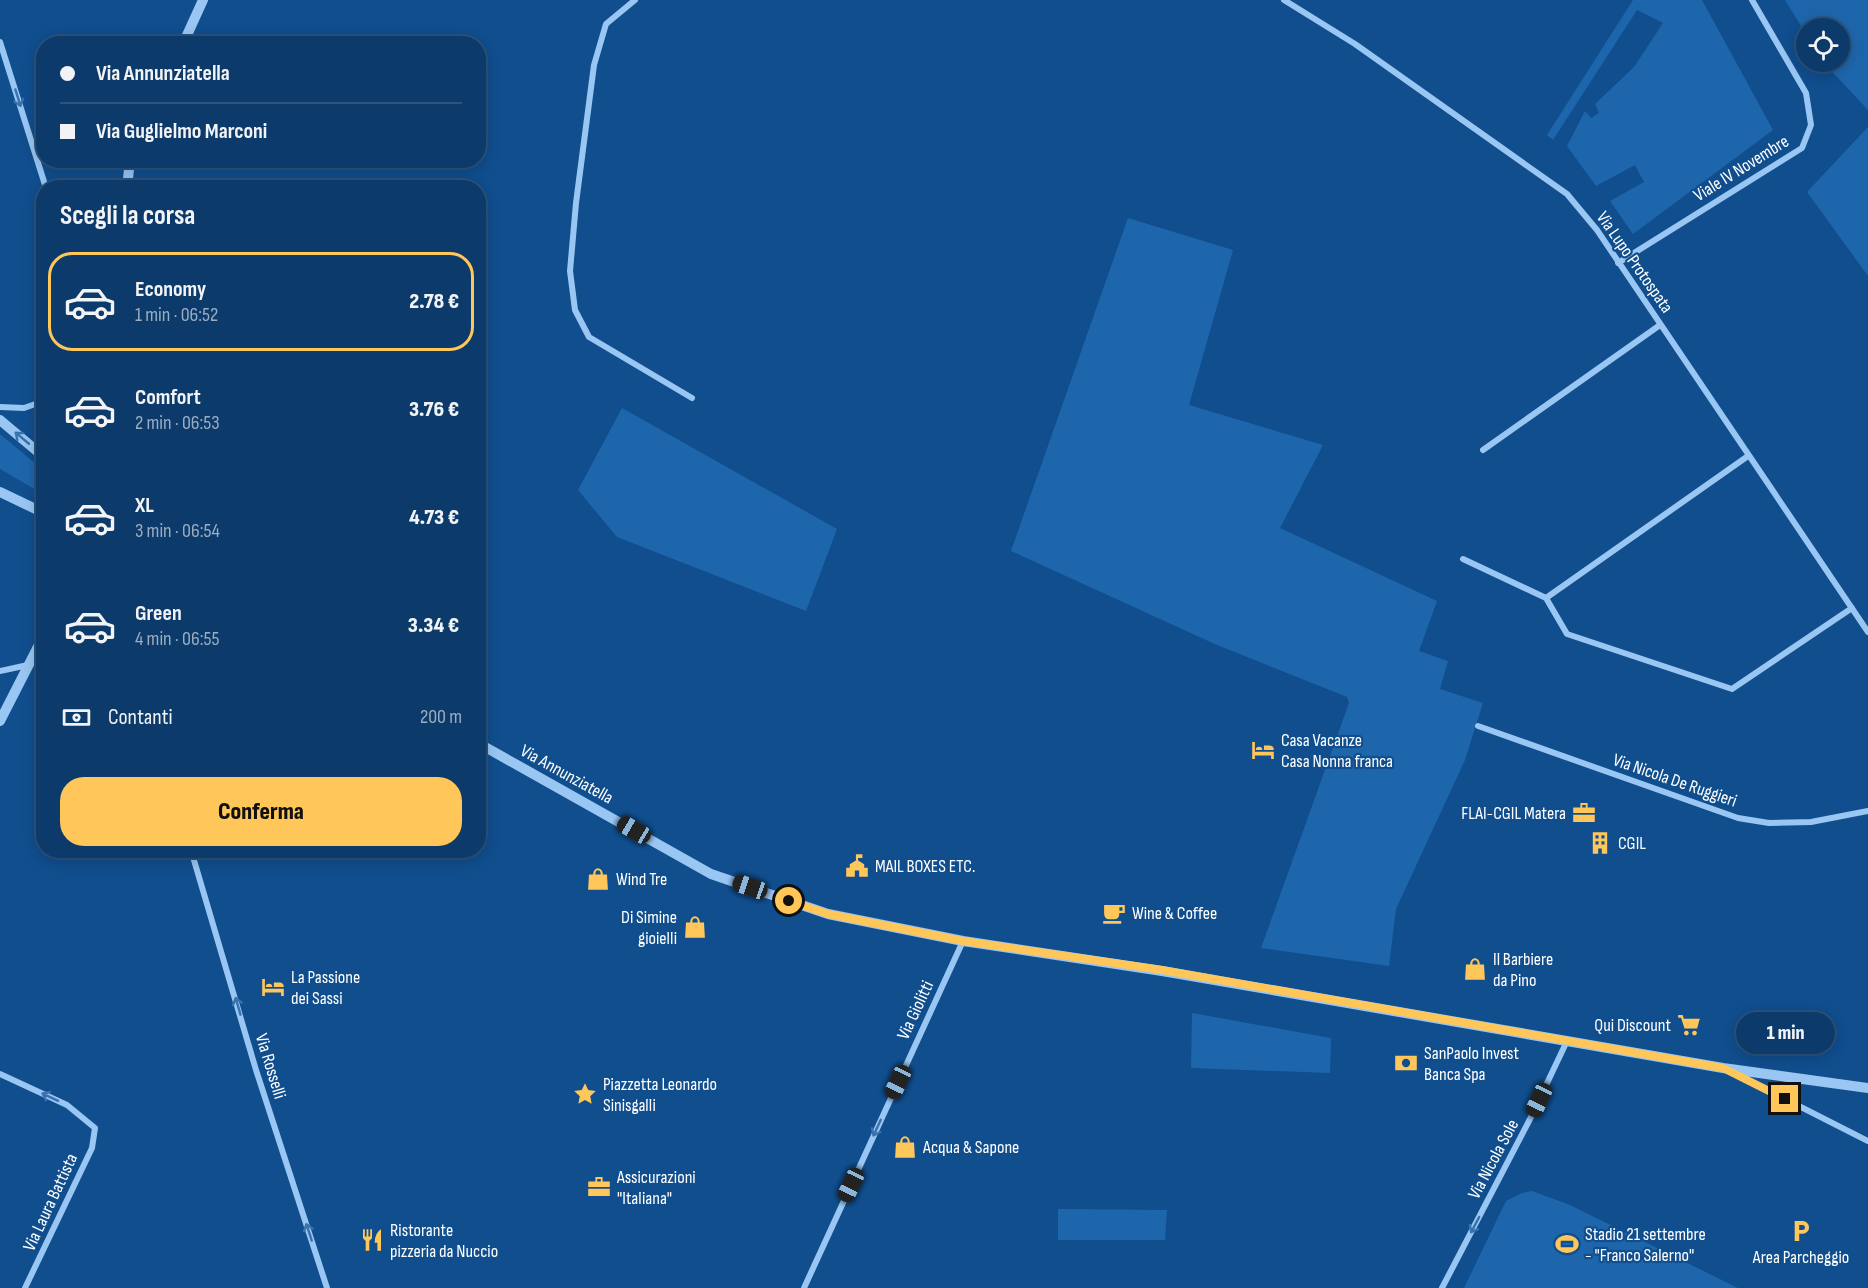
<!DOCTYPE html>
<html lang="it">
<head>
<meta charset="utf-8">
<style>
	:root { --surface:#0c3a6a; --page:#1a4572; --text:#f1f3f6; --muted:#9aadc1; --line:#2c547e; --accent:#ffc65a }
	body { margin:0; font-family:"Sofia Sans Condensed",sans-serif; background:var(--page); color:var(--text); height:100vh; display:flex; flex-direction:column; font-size:22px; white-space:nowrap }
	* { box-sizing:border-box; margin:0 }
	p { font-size:20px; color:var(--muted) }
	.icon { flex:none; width:33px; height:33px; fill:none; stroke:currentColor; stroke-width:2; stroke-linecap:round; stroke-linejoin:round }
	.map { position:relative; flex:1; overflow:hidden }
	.details { position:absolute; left:36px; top:180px; width:450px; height:678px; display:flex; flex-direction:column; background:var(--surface); border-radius:24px; box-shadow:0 3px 15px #0003,0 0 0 2px var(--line) }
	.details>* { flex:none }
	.guide { position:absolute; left:36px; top:36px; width:450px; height:132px; border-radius:24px; box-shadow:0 3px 15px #0003,0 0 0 2px var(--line); display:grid; align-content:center; height:132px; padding:0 24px; background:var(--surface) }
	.fabs { position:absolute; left:1796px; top:18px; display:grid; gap:12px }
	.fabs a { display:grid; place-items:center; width:54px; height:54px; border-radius:50%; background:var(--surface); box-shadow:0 3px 15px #0003,0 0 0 2px var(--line); font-size:30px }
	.end { position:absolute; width:27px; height:27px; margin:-14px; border:8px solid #ffc65a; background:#111; box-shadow:0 0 0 3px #111 }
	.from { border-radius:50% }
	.bubble { position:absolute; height:42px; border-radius:21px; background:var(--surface); box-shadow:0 3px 15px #0003,0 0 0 2px var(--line); font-size:20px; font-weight:800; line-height:42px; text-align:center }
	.car { position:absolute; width:18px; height:36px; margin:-18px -9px; border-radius:8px; box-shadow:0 0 4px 2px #0007; background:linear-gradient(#222 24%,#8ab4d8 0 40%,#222 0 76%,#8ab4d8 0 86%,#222 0) }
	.guide b { display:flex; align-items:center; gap:21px; height:57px; font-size:22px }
	.guide b+b { border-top:2px solid var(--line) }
	.guide i { width:15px; height:15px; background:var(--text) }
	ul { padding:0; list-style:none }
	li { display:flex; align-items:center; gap:18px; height:99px; margin:0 12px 9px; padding:0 12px; border:3px solid transparent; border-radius:24px }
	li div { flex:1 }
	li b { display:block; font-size:22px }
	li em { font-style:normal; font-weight:800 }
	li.current { border-color:var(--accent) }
	li>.icon { width:54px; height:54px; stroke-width:1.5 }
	h2 { padding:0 24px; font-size:27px; line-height:72px }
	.pay { display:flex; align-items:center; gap:15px; height:66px; padding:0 24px; font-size:22px }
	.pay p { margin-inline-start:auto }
	.action { display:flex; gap:12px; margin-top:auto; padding:12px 24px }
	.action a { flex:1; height:69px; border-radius:24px; background:var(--accent); color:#111; font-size:24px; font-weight:800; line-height:69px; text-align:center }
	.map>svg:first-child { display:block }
</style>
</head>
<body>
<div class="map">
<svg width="1868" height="1288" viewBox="0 0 1868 1288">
	<rect width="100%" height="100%" fill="#104e8e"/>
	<!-- green -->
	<path fill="#1e66ac" d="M 1633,0 L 1702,0 L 1773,130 L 1633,234 L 1610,201 L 1644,182 L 1635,165 L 1596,186 L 1567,146 L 1585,111 L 1591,118 L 1599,113 L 1595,104 L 1634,67 L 1663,23 L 1637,10 L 1553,140 L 1547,135 Z
		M 1785,0 L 1868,0 L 1868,110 L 1823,62 L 1839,62 L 1839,28 L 1806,28 L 1806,34 Z
		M 1868,127 L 1868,276 L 1807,192 Z
		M 1128,218 L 1233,250 L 1189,405 L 1323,445 L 1280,528 L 1437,601 L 1419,651 L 1448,661 L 1440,689 L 1483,703 L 1465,760 L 1396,909 L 1389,966 L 1261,948 L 1349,703 L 1347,697 L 1217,645 L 1011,551 Z
		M 622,408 L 837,529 L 806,611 L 617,537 L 578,490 Z
		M 0,434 L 43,470 L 43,494 L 0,469 Z
		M 1192,1013 L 1331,1038 L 1330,1073 L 1191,1068 Z
		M 1532,1191 L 1570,1205 L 1738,1288 L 1464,1288 L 1506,1201 L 1522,1193 Z
		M 1058,1209 L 1167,1210 L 1165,1240 L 1058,1240 Z"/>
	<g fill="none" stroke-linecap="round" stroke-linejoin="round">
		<!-- minor -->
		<path stroke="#99c6f3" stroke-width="6" d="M 635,0 L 606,24 L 594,65 L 576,203 L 570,271 L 575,310 L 589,337 L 692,398
			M 1284,0 L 1355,44 L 1567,194 L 1597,230 L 1868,632
			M 0,42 L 46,188
			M 1618,263 L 1802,148 L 1811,125 L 1806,93 L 1752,0
			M 0,407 L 24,408 L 44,401
			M 1483,450 L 1660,325
			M 1463,559 L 1546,598 L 1567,634 L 1732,689 L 1852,608
			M 1546,598 L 1748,456
			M 0,671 L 28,665
			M 1478,726 L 1738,818 L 1769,823 L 1811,822 L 1868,811
			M 191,850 L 256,1070 L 327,1288
			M 1732,1072 L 1868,1141
			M 0,1074 L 67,1105 L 95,1128 L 92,1148 L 25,1288
			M 804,1288 L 963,941
			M 1442,1288 L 1530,1119 L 1567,1041"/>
		<!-- tertiary -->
		<path stroke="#99c6f3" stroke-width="10" d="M 183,44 L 203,0
			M 127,188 L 130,160
			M 0,420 L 44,457
			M 0,492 L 44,513
			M 0,721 L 44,635
			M 478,743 L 711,874 L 828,914 L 963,941 L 1162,971 L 1723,1068 L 1868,1088"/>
	</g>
	<!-- one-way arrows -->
	<defs><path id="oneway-shaft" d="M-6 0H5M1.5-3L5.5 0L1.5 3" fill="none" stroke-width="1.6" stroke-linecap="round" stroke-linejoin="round" transform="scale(1.5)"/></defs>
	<g stroke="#3972ac">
		<use href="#oneway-shaft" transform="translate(18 98) rotate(73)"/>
		<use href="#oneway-shaft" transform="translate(22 438) rotate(-140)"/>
		<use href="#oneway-shaft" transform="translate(238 1006) rotate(-106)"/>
		<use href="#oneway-shaft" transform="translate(50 1097) rotate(-155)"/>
		<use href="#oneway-shaft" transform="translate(877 1128) rotate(115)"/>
		<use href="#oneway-shaft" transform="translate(1475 1225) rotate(118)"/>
		<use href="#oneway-shaft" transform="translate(309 1232) rotate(-108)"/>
	</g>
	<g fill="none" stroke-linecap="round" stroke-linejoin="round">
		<!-- route -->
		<path stroke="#ffc65a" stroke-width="8" d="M 789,901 L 828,914 L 963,941 L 1162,970 L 1723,1068 L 1785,1099"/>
	</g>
	<!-- icons -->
	<defs>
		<g id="hotel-bare" transform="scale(1.8)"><path d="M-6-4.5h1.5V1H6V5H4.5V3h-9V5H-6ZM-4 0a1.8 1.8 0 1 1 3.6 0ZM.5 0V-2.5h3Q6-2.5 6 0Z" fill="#ffc65a" stroke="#104e8e" stroke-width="2.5" paint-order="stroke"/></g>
		<g id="office-bare" transform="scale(1.8)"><path d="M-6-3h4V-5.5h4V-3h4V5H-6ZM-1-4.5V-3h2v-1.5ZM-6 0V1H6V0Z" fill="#ffc65a" stroke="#104e8e" stroke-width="2.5" paint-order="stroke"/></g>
		<g id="building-bare" transform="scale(1.8)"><path d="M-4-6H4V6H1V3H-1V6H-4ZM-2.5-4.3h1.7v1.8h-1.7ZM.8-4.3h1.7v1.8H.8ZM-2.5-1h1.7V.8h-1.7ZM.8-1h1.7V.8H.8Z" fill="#ffc65a" stroke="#104e8e" stroke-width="2.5" paint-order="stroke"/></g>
		<g id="civic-bare" transform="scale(1.8)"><path d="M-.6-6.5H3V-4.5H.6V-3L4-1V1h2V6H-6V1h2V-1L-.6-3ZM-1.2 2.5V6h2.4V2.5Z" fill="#ffc65a" stroke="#104e8e" stroke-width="2.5" paint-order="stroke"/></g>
		<g id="shop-bare" transform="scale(1.8)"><path d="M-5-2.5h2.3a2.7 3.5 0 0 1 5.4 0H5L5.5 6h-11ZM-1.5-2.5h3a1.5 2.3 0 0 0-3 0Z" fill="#ffc65a" stroke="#104e8e" stroke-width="2.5" paint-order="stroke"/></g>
		<g id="cafe-bare" transform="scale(1.8)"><path d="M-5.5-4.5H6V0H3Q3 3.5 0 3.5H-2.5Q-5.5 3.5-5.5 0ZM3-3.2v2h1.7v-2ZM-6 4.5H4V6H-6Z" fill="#ffc65a" stroke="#104e8e" stroke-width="2.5" paint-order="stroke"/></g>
		<g id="supermarket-bare" transform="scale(1.8)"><path d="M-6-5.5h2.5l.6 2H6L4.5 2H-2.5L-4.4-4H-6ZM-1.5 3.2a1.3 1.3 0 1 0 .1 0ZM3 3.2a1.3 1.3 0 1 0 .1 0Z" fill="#ffc65a" stroke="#104e8e" stroke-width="2.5" paint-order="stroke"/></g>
		<g id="bank-bare" transform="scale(1.8)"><path d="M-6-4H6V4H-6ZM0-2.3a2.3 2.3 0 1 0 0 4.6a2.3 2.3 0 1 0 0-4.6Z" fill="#ffc65a" stroke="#104e8e" stroke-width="2.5" paint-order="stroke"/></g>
		<g id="sight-bare" transform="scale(1.8)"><path d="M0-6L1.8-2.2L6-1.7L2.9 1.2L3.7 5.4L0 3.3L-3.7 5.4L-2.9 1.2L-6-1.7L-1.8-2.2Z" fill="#ffc65a" stroke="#104e8e" stroke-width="2.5" paint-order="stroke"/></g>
		<g id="parking-bare" transform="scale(1.8)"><path d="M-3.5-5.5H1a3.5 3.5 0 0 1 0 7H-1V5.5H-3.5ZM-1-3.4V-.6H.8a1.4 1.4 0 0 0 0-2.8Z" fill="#ffc65a" stroke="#104e8e" stroke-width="2.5" paint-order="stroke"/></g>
		<g id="restaurant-bare" transform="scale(1.8)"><path d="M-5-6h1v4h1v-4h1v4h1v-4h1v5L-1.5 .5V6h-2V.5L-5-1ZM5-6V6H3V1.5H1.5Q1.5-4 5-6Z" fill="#ffc65a" stroke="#104e8e" stroke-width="2.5" paint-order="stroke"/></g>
		<g id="stadium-bare" transform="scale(1.8)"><path d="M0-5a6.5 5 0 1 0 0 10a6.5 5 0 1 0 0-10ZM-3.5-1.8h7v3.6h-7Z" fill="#ffc65a" stroke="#104e8e" stroke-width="2.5" paint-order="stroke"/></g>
	</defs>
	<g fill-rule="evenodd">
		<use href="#hotel-bare" x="1263" y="750"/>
		<use href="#office-bare" x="1584" y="813"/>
		<use href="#building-bare" x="1600" y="843"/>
		<use href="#civic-bare" x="857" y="866"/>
		<use href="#shop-bare" x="598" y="879"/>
		<use href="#cafe-bare" x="1114" y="913"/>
		<use href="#shop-bare" x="695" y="927"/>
		<use href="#shop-bare" x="1475" y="969"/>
		<use href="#hotel-bare" x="273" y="987"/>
		<use href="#supermarket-bare" x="1689" y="1025"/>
		<use href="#bank-bare" x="1406" y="1063"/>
		<use href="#sight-bare" x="585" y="1094"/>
		<use href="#shop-bare" x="905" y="1147"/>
		<use href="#office-bare" x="599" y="1187"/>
		<use href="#parking-bare" x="1801" y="1231"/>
		<use href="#restaurant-bare" x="372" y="1240"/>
		<use href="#stadium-bare" x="1567" y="1244"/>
	</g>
	<g text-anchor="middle" stroke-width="4.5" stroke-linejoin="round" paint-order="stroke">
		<!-- street labels -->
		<g font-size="18" fill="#fff" stroke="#104e8e">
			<text transform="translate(1741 168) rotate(-32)" y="6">Viale IV Novembre</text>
			<text transform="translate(1635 262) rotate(55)" y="6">Via Lupo Protospata</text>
			<text transform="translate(567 774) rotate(29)" y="6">Via Annunziatella</text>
			<text transform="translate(1675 780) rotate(19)" y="6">Via Nicola De Ruggieri</text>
			<text transform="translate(915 1010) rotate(-65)" y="6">Via Giolitti</text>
			<text transform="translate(271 1066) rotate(73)" y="6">Via Rosselli</text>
			<text transform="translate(1493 1159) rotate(-62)" y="6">Via Nicola Sole</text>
			<text transform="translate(50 1202) rotate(-65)" y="6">Via Laura Battista</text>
		</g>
		<!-- poi labels -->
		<g font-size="18" fill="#fff" stroke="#104e8e" text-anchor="start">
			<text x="1281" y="746">Casa Vacanze<tspan x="1281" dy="21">Casa Nonna franca</tspan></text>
			<text x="1566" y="819" text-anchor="end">FLAI-CGIL Matera</text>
			<text x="1618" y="849">CGIL</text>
			<text x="875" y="872">MAIL BOXES ETC.</text>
			<text x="616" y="885">Wind Tre</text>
			<text x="1132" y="919">Wine &amp; Coffee</text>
			<text x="677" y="923" text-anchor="end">Di Simine<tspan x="677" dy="21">gioielli</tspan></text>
			<text x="1493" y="965">Il Barbiere<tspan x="1493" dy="21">da Pino</tspan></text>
			<text x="291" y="983">La Passione<tspan x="291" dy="21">dei Sassi</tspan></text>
			<text x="1671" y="1031" text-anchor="end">Qui Discount</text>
			<text x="1424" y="1059">SanPaolo Invest<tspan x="1424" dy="21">Banca Spa</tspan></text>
			<text x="603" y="1090">Piazzetta Leonardo<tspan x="603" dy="21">Sinisgalli</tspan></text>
			<text x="923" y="1153">Acqua &amp; Sapone</text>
			<text x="617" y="1183">Assicurazioni<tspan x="617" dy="21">"Italiana"</tspan></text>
			<text x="390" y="1236">Ristorante<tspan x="390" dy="21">pizzeria da Nuccio</tspan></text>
			<text x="1585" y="1240">Stadio 21 settembre<tspan x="1585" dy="21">- "Franco Salerno"</tspan></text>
			<text x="1801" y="1263" text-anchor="middle">Area Parcheggio</text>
		</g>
	</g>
</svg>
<div class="fabs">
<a><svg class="icon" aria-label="locate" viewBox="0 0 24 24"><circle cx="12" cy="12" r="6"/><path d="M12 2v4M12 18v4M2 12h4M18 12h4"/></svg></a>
</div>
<i class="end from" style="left:789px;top:901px"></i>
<i class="end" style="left:1785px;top:1099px"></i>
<div class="bubble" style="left:1736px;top:1012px;width:99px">1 min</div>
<i class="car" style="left:634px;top:830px;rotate:300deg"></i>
<i class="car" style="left:750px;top:887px;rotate:289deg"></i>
<i class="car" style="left:898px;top:1082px;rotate:205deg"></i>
<i class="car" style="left:1539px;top:1100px;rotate:205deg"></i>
<i class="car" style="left:851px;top:1185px;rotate:205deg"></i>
<div class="guide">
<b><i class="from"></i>Via Annunziatella</b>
<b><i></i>Via Guglielmo Marconi</b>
</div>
<section class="details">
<h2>Scegli la corsa</h2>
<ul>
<li class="current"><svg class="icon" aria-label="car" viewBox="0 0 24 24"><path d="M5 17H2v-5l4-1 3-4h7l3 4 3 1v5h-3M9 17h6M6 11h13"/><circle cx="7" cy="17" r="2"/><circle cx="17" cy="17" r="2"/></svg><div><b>Economy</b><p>1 min · 06:52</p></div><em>2.78 €</em></li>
<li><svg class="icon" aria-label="car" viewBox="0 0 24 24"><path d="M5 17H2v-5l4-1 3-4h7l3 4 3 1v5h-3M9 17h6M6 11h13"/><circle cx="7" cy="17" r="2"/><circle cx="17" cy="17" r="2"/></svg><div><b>Comfort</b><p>2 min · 06:53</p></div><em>3.76 €</em></li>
<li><svg class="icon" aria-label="car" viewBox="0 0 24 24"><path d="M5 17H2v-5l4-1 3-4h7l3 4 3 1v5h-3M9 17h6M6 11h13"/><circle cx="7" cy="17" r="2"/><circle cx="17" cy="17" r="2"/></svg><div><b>XL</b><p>3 min · 06:54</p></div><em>4.73 €</em></li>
<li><svg class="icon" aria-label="car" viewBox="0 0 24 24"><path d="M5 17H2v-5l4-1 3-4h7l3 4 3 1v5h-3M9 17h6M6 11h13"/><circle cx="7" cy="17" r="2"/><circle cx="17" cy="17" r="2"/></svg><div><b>Green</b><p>4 min · 06:55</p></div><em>3.34 €</em></li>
</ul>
<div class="pay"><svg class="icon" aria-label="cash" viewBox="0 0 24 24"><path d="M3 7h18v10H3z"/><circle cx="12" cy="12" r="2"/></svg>Contanti<p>200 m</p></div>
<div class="action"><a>Conferma</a></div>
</section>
</div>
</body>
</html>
